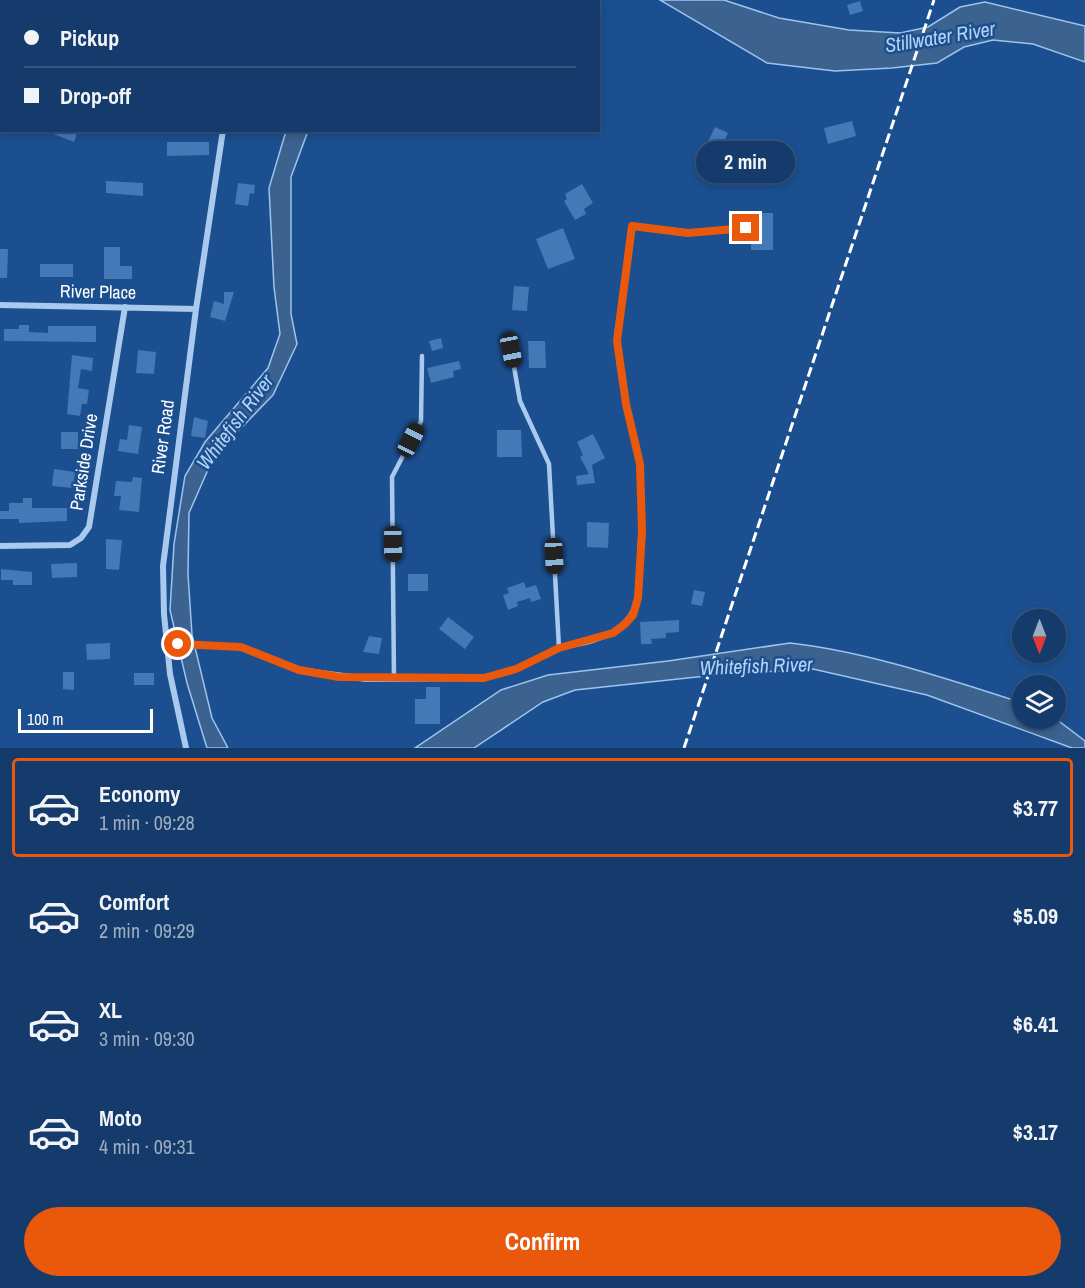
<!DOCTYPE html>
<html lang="en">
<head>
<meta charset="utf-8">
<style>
	:root { --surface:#143b6b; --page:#214673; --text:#f1f3f6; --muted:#9dadc1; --line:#33557e; --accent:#ea580c }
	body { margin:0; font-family:"Archivo Narrow",sans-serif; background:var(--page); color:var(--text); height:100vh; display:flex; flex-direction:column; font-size:22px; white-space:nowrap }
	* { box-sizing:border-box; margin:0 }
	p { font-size:20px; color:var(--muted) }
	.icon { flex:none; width:33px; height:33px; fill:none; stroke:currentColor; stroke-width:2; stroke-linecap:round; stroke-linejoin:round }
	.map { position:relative; height:748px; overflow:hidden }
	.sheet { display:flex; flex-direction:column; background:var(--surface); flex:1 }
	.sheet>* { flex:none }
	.banner { position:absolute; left:0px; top:0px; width:600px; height:132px; box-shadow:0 3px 9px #0003,0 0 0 2px var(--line); display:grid; align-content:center; height:132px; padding:0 24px; background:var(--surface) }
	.needle { width:39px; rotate:180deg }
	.controls { position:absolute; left:1012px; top:609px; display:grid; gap:12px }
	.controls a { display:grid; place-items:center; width:54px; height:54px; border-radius:50%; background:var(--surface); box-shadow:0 3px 9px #0003,0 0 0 2px var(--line); font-size:30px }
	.scale { position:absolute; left:18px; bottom:15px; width:135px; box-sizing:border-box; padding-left:6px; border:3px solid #fff; border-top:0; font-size:16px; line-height:21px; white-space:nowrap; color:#fff; -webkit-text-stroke:4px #1b4f8f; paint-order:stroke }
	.end { position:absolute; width:27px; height:27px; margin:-14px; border:8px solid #ea580c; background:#fff; box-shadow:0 0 0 3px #fff }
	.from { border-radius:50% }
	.bubble { position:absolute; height:42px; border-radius:21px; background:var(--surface); box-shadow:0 3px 9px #0003,0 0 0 2px var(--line); font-size:20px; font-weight:700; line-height:42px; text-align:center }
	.car { position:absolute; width:18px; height:36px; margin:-18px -9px; border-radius:8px; box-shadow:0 0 4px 2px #0007; background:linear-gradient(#222 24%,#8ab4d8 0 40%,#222 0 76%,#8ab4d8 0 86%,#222 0) }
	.banner b { display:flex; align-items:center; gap:21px; height:57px; font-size:22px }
	.banner b+b { border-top:2px solid var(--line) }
	.banner i { width:15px; height:15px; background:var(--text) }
	ul { padding:10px 0 0; list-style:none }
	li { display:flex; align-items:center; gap:18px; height:99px; margin:0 12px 9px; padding:0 12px; border:3px solid transparent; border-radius:6px }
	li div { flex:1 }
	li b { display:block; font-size:22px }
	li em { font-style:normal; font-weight:700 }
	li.selected { border-color:var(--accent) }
	li>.icon { width:54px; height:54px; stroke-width:1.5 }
	.action { display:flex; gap:12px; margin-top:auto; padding:12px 24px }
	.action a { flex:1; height:69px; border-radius:36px; background:var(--accent); color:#fff; font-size:24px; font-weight:700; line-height:69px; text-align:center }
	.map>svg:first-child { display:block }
</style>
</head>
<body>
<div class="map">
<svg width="1085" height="748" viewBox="0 0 1085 748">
	<rect width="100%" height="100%" fill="#1b4f8f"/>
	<!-- water -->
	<path fill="#3c6290" stroke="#9cc4f0" stroke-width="1.5" d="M 660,0 L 724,0 L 779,18 L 849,30 L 900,33 L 928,27 L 960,7 L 985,2 L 1085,26 L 1085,62 L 1033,44 L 993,40 L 964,47 L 937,63 L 892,68 L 835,71 L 767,63 Z
		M 286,131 L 308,131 L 291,177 L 291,314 L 297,344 L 273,395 L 214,456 L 189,513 L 188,574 L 192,635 L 212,718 L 228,748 L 207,748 L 187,683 L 170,610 L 174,544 L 185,476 L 205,442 L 268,368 L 280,334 L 274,287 L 269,188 Z
		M 790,643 C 869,652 947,679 1023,703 L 1023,718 L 1056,719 L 1085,741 L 1085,748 L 1072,748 L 927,695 L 813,669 L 725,674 L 575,690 L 543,702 L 474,748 L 415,748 L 501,690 L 548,675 L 668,661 Z"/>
	<!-- building -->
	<path fill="#4478b7" d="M 860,1 L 863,11 L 850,15 L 847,5 Z
		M 852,121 L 856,136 L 828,144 L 824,128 Z
		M 715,127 L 728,133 L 719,152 L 706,146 Z
		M 43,130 L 78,130 L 74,142 Z
		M 167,142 L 209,142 L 209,155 L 167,156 Z
		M 719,170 L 728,170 L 727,182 L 718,181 Z
		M 106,181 L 143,183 L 143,196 L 106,193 Z
		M 238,183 L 255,185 L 254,194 L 250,193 L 248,206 L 235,204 Z
		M 582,184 L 593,203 L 584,209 L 586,214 L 575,220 L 564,201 L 567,199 L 565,194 Z
		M 751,213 L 773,213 L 773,250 L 751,250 Z
		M 563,228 L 575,259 L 548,269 L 536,239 Z
		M 104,247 L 120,247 L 120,266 L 132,266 L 132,279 L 104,279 Z
		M 0,249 L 8,249 L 7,278 L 0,278 Z
		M 40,264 L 73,264 L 73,277 L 40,277 Z
		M 514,286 L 529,287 L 527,311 L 512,310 Z
		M 224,292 L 234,292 L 225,321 L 210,317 L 214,301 L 224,304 Z
		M 19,325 L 29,325 L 29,332 L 48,333 L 48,326 L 96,326 L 96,342 L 4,341 L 4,329 L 19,329 Z
		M 441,338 L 443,348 L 432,351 L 429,341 Z
		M 528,341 L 545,341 L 546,368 L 529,368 Z
		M 138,350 L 156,352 L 154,374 L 136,373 Z
		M 72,355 L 93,358 L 92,371 L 81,369 L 78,388 L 89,390 L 87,404 L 82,404 L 80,416 L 67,414 Z
		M 459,361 L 461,369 L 453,371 L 454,377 L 431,383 L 427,368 Z
		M 194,417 L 208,421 L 205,438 L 191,436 Z
		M 129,425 L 142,427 L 138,454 L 118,451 L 120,439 L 127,440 Z
		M 497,430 L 521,430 L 522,457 L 497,457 Z
		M 61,432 L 78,432 L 78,449 L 61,449 Z
		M 593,434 L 605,458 L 592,465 L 595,483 L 577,485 L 576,476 L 589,474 L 580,457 L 583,455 L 577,442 Z
		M 54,469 L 75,472 L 73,488 L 52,486 Z
		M 133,477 L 142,478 L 139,512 L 119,510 L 121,496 L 114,496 L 116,481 L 132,482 Z
		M 23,498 L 32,498 L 32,508 L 67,508 L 67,521 L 19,523 L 19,519 L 0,519 L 0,511 L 9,511 L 9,503 L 23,503 Z
		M 587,522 L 609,523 L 608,548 L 587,547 Z
		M 106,539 L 122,540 L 119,570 L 106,569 Z
		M 77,563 L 77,577 L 52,578 L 51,564 Z
		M 1,569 L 32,572 L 32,585 L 13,585 L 13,580 L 1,580 Z
		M 408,574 L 428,574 L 428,591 L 408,591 Z
		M 524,582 L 526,588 L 536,585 L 541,599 L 531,602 L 530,598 L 517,602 L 518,606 L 508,610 L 503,595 L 509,593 L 507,588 Z
		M 694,590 L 705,592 L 702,606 L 691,604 Z
		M 448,617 L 474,637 L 465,649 L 439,629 Z
		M 679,620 L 679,632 L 666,633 L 666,638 L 651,639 L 652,644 L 641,644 L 640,622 Z
		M 369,636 L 382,638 L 379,654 L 363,652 Z
		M 110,643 L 110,659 L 87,660 L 86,644 Z
		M 63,672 L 74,672 L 74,690 L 63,689 Z
		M 134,673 L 154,673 L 154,685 L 134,685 Z
		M 426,687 L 440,687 L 440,724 L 415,724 L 415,699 L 426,699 Z"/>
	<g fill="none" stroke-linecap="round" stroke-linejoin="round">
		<!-- lane -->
		<path stroke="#a9c9ee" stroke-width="4.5" d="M 511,350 L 520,401 L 549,464 L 559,648 C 594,642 627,636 638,598 L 642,493 L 640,464 L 619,366 L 617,330 L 632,226 L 688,233 L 746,228
			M 394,679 L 392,477 L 421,421 L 422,356"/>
		<!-- street -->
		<path stroke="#a9c9ee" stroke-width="6" d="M 243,2 L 243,0
			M 0,305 L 196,309
			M 0,546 L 70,545 L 81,538 L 89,527 L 125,307
			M 167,643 L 241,647 L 299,670 L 366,679 L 484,678 L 516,669 L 559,648
			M 186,748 L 170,674 L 164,614 L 163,566 L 196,309 L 223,130"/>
		<!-- rail -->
		<path stroke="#fff" stroke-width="3" stroke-dasharray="10 4.5" stroke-linecap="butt" d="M 684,748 L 934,0"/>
	</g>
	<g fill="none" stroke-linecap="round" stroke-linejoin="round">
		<!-- route -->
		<path stroke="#ea580c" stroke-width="8" d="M 178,644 L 241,647 L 299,670 L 339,677 L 484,678 L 516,669 L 559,648 L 613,633 L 625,624 L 633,615 L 638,598 L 642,531 L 640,464 L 626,404 L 617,341 L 632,226 L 688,233 L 746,228"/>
	</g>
	<g text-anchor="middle" stroke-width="5" stroke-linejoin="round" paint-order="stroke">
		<!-- street labels -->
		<g font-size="18" fill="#fff" stroke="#1b4f8f">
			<text transform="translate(98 292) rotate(1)" y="6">River Place</text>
			<text transform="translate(163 437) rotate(-82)" y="6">River Road</text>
			<text transform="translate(84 462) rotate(-81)" y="6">Parkside Drive</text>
		</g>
		<!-- water labels -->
		<g font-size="20" font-style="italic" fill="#b5d3f5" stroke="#1b4f8f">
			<text transform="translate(940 37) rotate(-9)" y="7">Stillwater River</text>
			<text transform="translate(235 422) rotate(-53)" y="7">Whitefish River</text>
			<text transform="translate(756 666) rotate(-2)" y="7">Whitefish River</text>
		</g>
	</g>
</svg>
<div class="controls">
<a><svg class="needle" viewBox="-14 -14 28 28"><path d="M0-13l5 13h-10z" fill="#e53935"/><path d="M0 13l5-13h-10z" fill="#9dadc1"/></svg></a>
<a><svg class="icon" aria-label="layers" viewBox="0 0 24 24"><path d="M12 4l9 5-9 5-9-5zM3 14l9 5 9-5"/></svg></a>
</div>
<div class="scale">100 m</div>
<i class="end from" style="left:178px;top:644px"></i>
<i class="end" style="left:746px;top:228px"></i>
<div class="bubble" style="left:696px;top:141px;width:99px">2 min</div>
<i class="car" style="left:511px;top:350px;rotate:169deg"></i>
<i class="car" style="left:411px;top:440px;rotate:27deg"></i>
<i class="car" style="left:393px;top:544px;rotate:179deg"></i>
<i class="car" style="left:554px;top:556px;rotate:177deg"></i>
<div class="banner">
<b><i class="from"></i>Pickup</b>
<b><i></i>Drop-off</b>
</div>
</div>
<section class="sheet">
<ul>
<li class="selected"><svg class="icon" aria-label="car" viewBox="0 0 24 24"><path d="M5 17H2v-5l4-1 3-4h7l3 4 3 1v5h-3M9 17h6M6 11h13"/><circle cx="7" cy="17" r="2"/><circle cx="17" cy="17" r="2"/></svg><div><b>Economy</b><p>1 min · 09:28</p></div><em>$3.77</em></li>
<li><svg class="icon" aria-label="car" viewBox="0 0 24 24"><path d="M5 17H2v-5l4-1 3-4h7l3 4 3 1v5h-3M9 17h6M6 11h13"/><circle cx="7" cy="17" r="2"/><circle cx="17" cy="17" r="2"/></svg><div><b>Comfort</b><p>2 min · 09:29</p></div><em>$5.09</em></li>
<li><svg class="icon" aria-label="car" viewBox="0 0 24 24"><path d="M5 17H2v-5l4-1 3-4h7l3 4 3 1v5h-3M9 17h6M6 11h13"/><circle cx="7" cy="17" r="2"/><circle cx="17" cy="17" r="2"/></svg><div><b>XL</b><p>3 min · 09:30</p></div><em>$6.41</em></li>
<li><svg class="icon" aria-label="car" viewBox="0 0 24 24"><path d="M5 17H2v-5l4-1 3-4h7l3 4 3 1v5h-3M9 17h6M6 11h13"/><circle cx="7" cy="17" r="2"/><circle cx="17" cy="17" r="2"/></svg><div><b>Moto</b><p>4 min · 09:31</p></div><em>$3.17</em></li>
</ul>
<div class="action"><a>Confirm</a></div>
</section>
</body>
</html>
